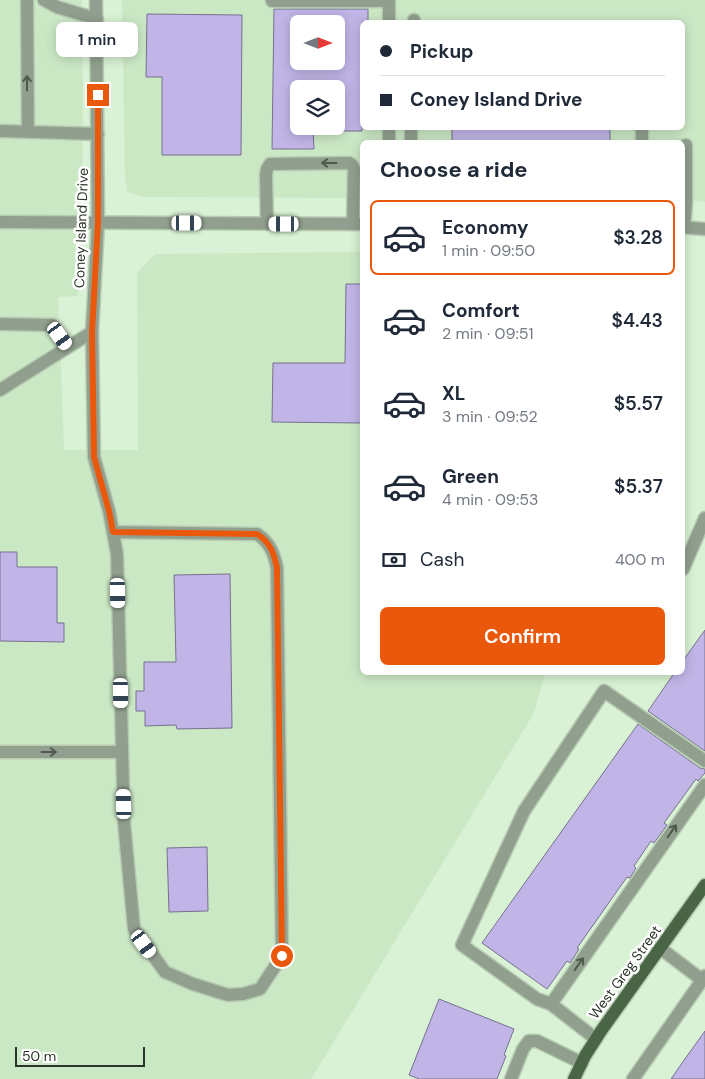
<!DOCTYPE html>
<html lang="en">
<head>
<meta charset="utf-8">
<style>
	:root { --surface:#fff; --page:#f6f6f7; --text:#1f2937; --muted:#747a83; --line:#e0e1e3; --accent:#ea580c }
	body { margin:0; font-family:"DM Sans",sans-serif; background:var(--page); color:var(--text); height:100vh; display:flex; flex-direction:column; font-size:19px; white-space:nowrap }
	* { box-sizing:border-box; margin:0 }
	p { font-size:16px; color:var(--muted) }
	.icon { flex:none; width:28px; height:28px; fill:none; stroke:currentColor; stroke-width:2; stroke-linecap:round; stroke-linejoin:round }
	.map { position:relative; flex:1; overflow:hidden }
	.details { position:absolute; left:360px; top:140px; width:325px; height:535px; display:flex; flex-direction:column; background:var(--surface); border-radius:8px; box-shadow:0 2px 12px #0003 }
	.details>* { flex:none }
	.guide { position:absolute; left:360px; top:20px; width:325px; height:110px; border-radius:8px; box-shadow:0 2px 12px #0003; display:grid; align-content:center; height:110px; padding:0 20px; background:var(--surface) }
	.needle { width:32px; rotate:90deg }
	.fabs { position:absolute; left:290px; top:15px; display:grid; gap:10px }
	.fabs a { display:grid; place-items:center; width:55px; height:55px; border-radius:8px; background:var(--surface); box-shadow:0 2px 12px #0003; font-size:25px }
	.scale { position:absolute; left:15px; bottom:12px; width:130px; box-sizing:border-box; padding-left:5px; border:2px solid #2b3429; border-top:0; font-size:14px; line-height:18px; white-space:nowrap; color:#2b3429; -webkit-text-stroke:4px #fff; paint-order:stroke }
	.end { position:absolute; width:22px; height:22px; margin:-11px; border:6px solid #ea580c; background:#fff; box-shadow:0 0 0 2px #fff }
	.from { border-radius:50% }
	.bubble { position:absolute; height:35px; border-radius:8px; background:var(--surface); box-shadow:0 2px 12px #0003; font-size:16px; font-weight:600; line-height:35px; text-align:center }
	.car { position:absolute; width:15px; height:30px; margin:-15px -8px; border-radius:6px; box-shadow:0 0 4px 1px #0007; background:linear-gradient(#fff 24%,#345 0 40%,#fff 0 76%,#345 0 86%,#fff 0) }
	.guide b { display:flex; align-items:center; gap:18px; height:48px; font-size:19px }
	.guide b+b { border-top:1px solid var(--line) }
	.guide i { width:12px; height:12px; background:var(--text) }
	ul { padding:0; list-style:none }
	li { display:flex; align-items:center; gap:15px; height:75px; margin:0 10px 8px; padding:0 10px; border:2px solid transparent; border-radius:8px }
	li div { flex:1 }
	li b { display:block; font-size:19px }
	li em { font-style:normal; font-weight:600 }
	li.on { border-color:var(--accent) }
	li>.icon { width:45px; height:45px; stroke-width:1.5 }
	h2 { padding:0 20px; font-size:22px; line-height:60px }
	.pay { display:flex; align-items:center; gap:12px; height:55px; padding:0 20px; font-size:19px }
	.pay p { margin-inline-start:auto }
	.primary-button { display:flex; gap:10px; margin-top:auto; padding:10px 20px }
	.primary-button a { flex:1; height:58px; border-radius:8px; background:var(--accent); color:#fff; font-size:20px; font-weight:600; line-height:58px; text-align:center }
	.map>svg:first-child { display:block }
</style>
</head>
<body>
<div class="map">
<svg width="705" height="1079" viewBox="0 0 705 1079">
	<rect width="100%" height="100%" fill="#d9f1d4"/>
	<!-- built -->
	<path fill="#cbe8c5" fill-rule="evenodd" d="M 0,0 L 82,0 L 83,143 L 78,296 L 58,297 L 64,450 L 138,450 L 137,273 L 155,254 L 362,252 L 362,672 L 545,673 L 534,713 L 311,1079 L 0,1079 Z
		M 122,0 L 705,0 L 705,202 L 691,200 L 682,142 L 362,142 L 362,198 L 143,197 L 127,192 L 125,178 ZM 362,22 L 682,22 L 682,128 L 362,128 ZM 299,24 L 336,24 L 336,61 L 299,61 ZM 299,89 L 336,89 L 336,126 L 299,126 Z"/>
	<!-- building -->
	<path fill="#c0b5e6" stroke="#76708e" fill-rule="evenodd" d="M 274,9 L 368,9 L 368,22 L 362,22 L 362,131 L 336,131 L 336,89 L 299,89 L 299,126 L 313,126 L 314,149 L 272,149 ZM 299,24 L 336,24 L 336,61 L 299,61 Z
		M 147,14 L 242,15 L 241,155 L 162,155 L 162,77 L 146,77 Z
		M 452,128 L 610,128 L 610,142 L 452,142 Z
		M 346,284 L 362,284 L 362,423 L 272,422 L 273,363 L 345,363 Z
		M 0,552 L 17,552 L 17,567 L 57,567 L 57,623 L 64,623 L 64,642 L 0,641 Z
		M 230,574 L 232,728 L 177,729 L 176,725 L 145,726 L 145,711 L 136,711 L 136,691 L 144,691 L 144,662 L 176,662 L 174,575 Z
		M 705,630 L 705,751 L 648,711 L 675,672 L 682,672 L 682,662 Z
		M 638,724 L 700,768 L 705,769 L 705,773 L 698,781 L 696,779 L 664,823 L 667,825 L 654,843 L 651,841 L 634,866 L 636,868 L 630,878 L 627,877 L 577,948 L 579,949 L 570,963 L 567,961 L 547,989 L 482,943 Z
		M 207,847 L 208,911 L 169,912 L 167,848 Z
		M 439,999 L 514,1029 L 504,1055 L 506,1056 L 497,1079 L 419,1079 L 409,1075 Z
		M 705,1031 L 705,1079 L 671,1079 L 687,1056 Z"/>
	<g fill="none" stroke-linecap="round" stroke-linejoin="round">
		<!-- minor casing -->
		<g stroke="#b6cbb2" stroke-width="15">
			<path id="minor" d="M 27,0 L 28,132
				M 44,0 L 57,7 L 97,19
				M 96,0 L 98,222 L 92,332 L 94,457 L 109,511 L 117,554 L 124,822 L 134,929 L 165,972 L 193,984 L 228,995 L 243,994 L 260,989 L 282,956 L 277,568 C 274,553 270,543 257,534 L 113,532
				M 389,0 L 389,22
				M 272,1 L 389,1
				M 414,22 L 414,20
				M 389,128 L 389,142
				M 642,128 L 642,142
				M 0,131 L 98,134
				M 411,142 L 411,128
				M 0,222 L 362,224
				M 267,224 L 266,175 L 267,169 L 270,164 L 349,163 L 352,165 L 354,169 L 353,224
				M 682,227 L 705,229
				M 684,227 L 686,203 L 686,145
				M 0,324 L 52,325 L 68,347
				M 0,390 L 92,332
				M 683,569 L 705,518
				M 0,752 L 122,752
				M 660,948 L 702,980
				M 551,1004 L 705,785
				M 596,1039 L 551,1004 L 537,999 L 462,945 L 524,811 L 604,691 L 705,761
				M 511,1079 L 523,1049 L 529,1041 L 537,1041 L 582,1063
				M 633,1079 L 705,976"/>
		</g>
		<!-- major casing -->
		<g stroke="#b6cbb2" stroke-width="15">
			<path id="major" d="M 574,1079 L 585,1056 L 601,1031 L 705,885"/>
		</g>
		<!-- minor -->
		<use href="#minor" stroke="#91a08e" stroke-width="12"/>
		<!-- major -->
		<use href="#major" stroke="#4a6545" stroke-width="12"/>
	</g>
	<!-- one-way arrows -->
	<defs><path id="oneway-shaft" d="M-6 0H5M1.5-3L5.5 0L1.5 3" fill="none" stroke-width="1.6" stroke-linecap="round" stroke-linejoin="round" transform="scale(1.25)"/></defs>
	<g stroke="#4f5a4c">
		<use href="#oneway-shaft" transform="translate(27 83) rotate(-90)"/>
		<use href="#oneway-shaft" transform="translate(329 163) rotate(180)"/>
		<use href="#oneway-shaft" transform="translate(49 752)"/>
		<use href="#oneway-shaft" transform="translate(672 831) rotate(-55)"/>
		<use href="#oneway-shaft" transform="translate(579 964) rotate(-55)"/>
	</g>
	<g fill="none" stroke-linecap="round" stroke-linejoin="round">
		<!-- route -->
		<path stroke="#ea580c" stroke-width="6" d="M 98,95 L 98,222 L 92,332 L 94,457 L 109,511 L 113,532 L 257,534 C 270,542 274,553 277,568 L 282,956"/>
	</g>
	<g text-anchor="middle" stroke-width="5" stroke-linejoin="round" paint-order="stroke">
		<!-- street labels -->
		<g font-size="14" fill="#2b3429" stroke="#fff">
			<text transform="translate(81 228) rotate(-88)" y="5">Coney Island Drive</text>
			<text transform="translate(625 972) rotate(-54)" y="5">West Greg Street</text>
		</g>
	</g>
</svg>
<div class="fabs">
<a><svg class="needle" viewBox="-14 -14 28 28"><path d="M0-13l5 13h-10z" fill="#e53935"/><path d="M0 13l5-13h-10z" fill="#747a83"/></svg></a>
<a><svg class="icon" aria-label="layers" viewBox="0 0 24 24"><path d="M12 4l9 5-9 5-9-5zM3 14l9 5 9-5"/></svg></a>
</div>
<div class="scale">50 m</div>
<i class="end from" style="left:282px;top:956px"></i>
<i class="end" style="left:98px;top:95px"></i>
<div class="bubble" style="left:56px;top:22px;width:82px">1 min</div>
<i class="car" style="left:187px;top:223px;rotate:90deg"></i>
<i class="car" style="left:284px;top:224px;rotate:270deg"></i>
<i class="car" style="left:60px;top:336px;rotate:144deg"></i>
<i class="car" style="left:118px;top:593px;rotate:179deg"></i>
<i class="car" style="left:121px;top:693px;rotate:179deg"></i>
<i class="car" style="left:124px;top:804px;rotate:358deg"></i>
<i class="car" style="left:144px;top:944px;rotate:144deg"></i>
<div class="guide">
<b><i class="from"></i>Pickup</b>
<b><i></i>Coney Island Drive</b>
</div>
<section class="details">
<h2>Choose a ride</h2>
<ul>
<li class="on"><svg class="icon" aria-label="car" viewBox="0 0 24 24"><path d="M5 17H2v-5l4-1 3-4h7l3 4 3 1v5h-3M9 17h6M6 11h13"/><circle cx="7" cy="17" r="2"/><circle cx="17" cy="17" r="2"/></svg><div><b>Economy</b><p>1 min · 09:50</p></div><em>$3.28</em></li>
<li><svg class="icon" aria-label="car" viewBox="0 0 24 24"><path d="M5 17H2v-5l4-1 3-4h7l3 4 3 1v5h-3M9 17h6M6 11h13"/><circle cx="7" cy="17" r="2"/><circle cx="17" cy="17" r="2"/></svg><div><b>Comfort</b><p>2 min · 09:51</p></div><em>$4.43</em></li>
<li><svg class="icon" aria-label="car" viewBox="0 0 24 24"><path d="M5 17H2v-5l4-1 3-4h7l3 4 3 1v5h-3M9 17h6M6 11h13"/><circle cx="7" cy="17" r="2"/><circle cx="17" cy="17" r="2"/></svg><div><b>XL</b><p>3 min · 09:52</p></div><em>$5.57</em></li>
<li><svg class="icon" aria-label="car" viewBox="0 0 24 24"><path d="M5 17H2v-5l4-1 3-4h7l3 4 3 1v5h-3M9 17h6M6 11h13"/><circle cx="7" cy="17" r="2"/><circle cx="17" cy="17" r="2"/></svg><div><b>Green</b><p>4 min · 09:53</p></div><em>$5.37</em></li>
</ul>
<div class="pay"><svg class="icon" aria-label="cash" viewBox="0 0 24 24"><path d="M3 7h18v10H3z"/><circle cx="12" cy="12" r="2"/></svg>Cash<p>400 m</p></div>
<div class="primary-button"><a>Confirm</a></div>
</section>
</div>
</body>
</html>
